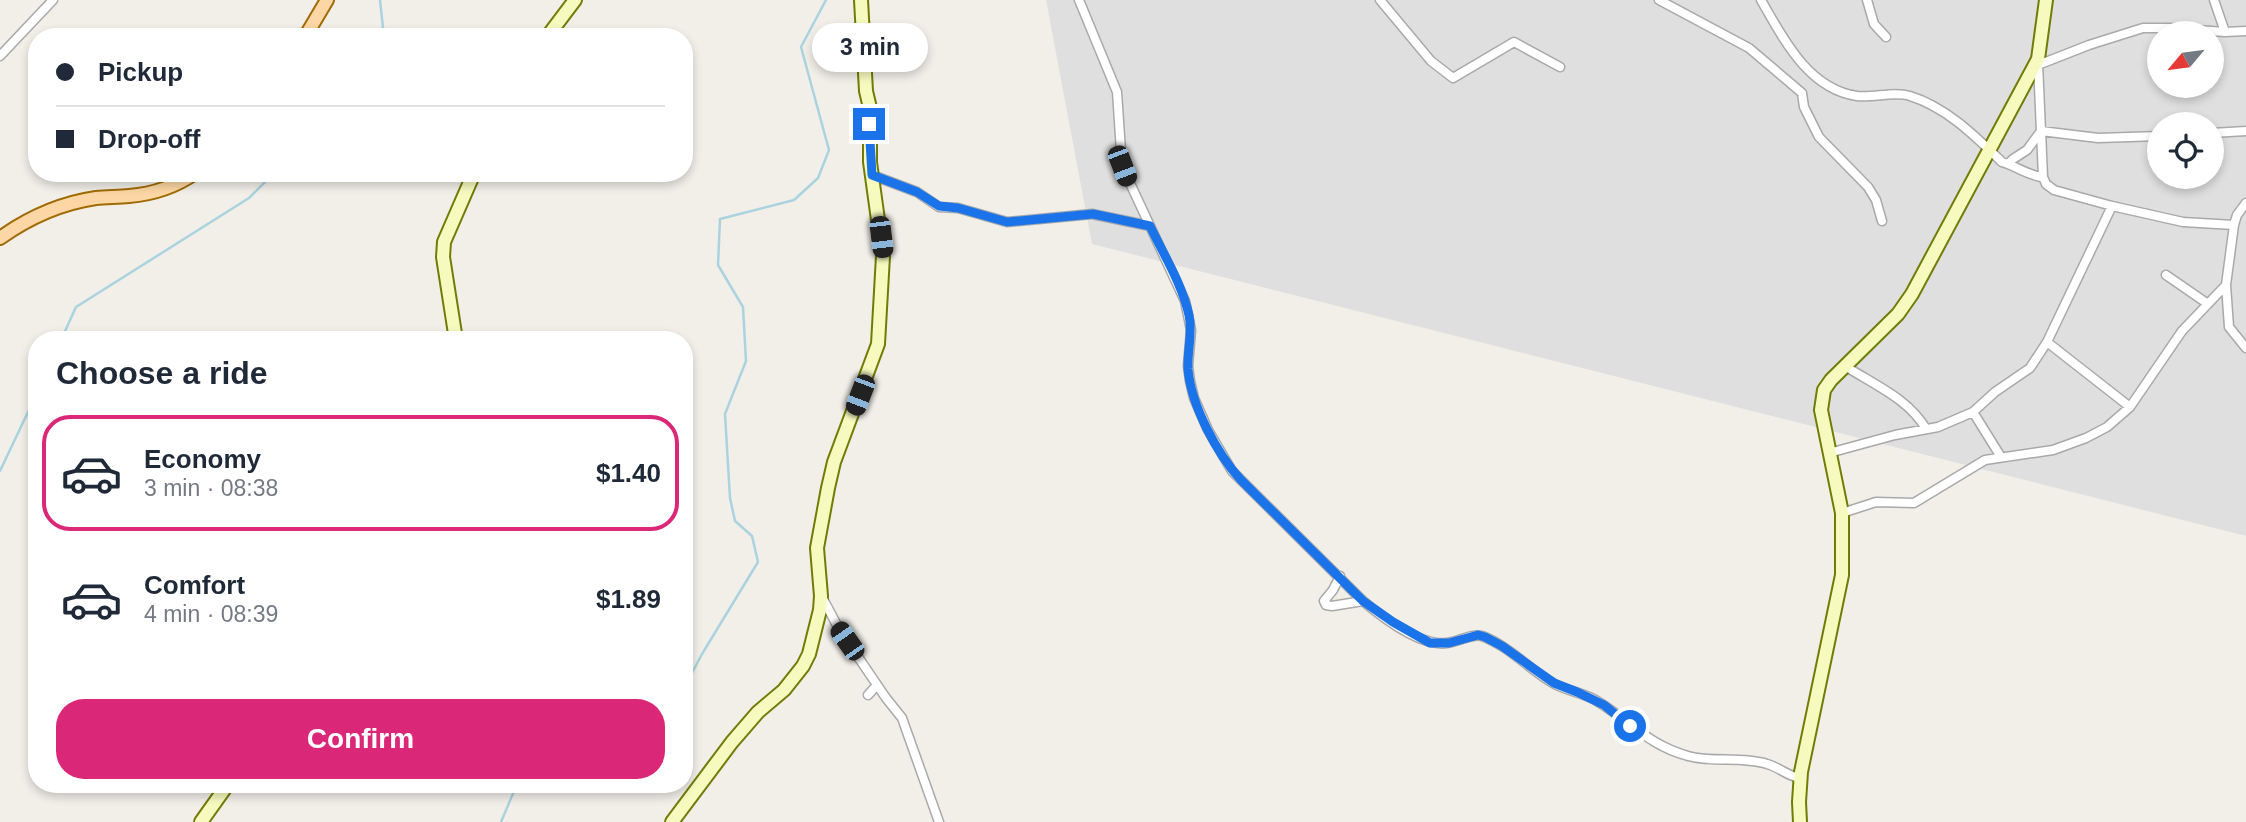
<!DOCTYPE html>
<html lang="en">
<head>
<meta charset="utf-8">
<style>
	:root { --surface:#fff; --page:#f6f6f7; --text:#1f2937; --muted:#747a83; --line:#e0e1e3; --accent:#db2777 }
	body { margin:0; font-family:Arial,sans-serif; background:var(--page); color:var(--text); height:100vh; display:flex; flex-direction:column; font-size:26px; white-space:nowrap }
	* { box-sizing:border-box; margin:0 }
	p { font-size:23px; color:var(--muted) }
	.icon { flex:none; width:38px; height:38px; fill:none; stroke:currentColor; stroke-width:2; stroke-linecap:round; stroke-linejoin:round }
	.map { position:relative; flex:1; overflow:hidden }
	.sheet { position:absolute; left:28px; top:331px; width:665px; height:462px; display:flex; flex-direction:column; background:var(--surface); border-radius:28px; box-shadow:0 4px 10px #0003 }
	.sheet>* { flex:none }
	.guide { position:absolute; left:28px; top:28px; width:665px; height:154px; border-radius:28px; box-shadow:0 4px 10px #0003; display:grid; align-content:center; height:154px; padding:0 28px; background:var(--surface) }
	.needle { width:46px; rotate:241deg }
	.buttons { position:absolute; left:2147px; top:21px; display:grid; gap:14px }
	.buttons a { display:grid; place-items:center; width:77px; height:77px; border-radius:50%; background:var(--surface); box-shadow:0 4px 10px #0003; font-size:35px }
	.end { position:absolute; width:32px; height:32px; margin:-16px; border:9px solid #1a73e8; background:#fff; box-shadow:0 0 0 4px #fff }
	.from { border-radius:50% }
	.bubble { position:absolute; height:49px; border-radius:24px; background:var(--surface); box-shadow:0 4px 10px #0003; font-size:23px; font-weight:700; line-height:49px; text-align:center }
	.car { position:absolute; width:21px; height:42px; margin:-21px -10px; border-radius:9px; box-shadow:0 0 5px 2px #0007; background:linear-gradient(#222 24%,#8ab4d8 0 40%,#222 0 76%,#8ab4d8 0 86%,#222 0) }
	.guide b { display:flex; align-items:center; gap:24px; height:66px; font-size:26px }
	.guide b+b { border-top:2px solid var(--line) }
	.guide i { width:18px; height:18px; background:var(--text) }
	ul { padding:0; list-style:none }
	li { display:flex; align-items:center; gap:21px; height:116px; margin:0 14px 10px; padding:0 14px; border:4px solid transparent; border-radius:28px }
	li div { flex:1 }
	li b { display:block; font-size:26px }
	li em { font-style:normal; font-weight:700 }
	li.selected { border-color:var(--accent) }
	li>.icon { width:63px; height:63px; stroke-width:1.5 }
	h2 { padding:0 28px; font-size:32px; line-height:84px }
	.button { display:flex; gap:14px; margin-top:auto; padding:14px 28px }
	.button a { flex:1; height:80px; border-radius:28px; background:var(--accent); color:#fff; font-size:28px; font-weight:700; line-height:80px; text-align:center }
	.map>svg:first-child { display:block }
</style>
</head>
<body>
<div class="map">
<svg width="2246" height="822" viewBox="0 0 2246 822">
	<rect width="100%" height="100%" fill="#f2efe9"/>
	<!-- residential -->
	<path fill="#e0dfdf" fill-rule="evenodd" d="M 1046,0 L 2246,0 L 2246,536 L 1092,244 ZM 2160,33 L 2212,33 L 2212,86 L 2160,86 ZM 2160,124 L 2212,124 L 2212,177 L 2160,177 Z"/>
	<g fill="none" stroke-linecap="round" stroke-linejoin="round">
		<!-- stream -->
		<path stroke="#aad3df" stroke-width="2.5" d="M 380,0 L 384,37
			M 61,340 L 76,307 L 249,198 L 274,173
			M 0,471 L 37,393
			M 684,688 L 702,654 L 758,562 L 752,536 L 735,521 L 730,498 L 725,414 L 746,361 L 743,307 L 718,265 L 720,219 L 794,200 L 818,178 L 829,150 L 801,47 L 826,0
			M 501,822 L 517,784"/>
		<!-- street casing -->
		<g stroke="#a9a9a9" stroke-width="11">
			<path id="street" d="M 1079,0 L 1117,92 L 1122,166 L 1185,301 L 1191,330 L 1188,366 L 1190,381 L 1194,398 L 1208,430 L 1232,471 L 1363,601 C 1382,617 1421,647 1447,643 C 1458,642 1472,633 1482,636 C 1509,646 1529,669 1553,683 C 1567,691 1584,693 1597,701 C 1630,721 1648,745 1688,756 C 1713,763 1741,756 1767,764 C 1779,767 1787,776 1800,778
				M 1380,0 L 1431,61 L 1453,78 L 1514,42 L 1560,67
				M 1659,0 L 1749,48 L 1802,93 L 1804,107 L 1819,137 L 1868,187 L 1876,200 L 1882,221
				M 1761,0 C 1783,38 1808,89 1857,96 C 1874,98 1894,91 1910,96 C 1946,107 1975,136 2002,162 L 2008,164 L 2013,159 L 2027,150 L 2041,131 L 2098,138 L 2160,136
				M 1867,0 L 1874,24 L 1886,37
				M 2214,0 L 2225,32
				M 0,56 L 53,0
				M 2038,63 L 2043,177 L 2046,184 L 2054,190 L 2112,206 L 2183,222 L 2234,225
				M 2038,65 L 2089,45 L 2143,28 L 2169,28 L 2225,32 L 2246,31
				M 2212,133 L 2246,131
				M 2008,164 C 2018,168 2033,177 2043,177
				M 872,175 L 917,192 L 939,207 L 958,208 L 1007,222 L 1092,214 L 1150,226
				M 2246,203 L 2237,215 L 2234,225 L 2226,285 L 2229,327 L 2246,348
				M 2166,275 L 2208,304
				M 2047,342 L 2130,407
				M 1845,366 C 1873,384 1909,399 1926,429
				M 1829,453 L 1895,435 L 1938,427 L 1973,412
				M 2001,457 L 1973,412 L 1995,392 L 2030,368 L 2047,342 L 2112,206
				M 1842,513 L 1876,502 L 1914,503 L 1985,460 L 2053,450 L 2086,438 L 2107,427 L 2130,407 L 2182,331 L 2226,285
				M 1340,576 L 1333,590 L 1324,601 L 1326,605 L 1332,606 L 1363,601
				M 822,597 L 839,629 L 886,698 L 902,718 L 939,822
				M 868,695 L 877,685"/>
		</g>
		<!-- secondary casing -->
		<g stroke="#707d05" stroke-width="16">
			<path id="secondary" d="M 547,37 L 575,0
				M 456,340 L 443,257 L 444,242 L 474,173
				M 201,822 L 228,784
				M 672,822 L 732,742 L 758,712 L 784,690 L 803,666 L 809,654 L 820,610 L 821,596 L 817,548 L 828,488 L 834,462 L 878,344 L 883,256 L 870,162 L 870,108 L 866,91 L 861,0
				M 1800,822 L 1799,802 L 1801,772 L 1842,575 L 1842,513 L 1821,410 L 1824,390 L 1831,380 L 1898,314 L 1912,294 L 2038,59 L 2046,0"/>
		</g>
		<!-- primary casing -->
		<g stroke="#a06b00" stroke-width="16">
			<path id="primary" d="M 305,37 L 327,0
				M 0,238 C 28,218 62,203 96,198 C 106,197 118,197 129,196 C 153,194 175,187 195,173"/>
		</g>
		<!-- street -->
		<use href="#street" stroke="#fff" stroke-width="8"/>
		<!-- secondary -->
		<use href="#secondary" stroke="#f7fabf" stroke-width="12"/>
		<!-- primary -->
		<use href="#primary" stroke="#fcd6a4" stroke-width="12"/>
	</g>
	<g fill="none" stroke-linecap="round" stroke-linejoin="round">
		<!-- route -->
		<path stroke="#1a73e8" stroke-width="9" d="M 869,124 L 872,175 L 917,192 L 939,206 L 958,208 L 1007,222 L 1093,214 L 1150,226 C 1164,255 1182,284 1189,315 C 1193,333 1187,351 1188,369 C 1191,405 1217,454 1241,480 L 1363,601 L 1393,622 L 1430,643 L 1449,643 L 1478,635 L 1485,637 L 1502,646 L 1554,683 L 1577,692 L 1604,705 L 1630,726"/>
	</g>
</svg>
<div class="buttons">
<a><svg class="needle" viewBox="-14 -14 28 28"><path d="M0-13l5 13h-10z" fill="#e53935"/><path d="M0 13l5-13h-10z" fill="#747a83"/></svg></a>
<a><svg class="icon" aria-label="locate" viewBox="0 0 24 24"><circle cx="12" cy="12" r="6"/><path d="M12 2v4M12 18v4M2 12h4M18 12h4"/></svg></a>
</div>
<i class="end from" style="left:1630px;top:726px"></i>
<i class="end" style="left:869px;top:124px"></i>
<div class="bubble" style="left:812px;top:23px;width:116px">3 min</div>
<i class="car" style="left:1122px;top:166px;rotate:159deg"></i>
<i class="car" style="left:881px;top:237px;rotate:173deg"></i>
<i class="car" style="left:860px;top:395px;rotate:201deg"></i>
<i class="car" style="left:847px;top:641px;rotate:325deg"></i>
<div class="guide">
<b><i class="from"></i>Pickup</b>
<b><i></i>Drop-off</b>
</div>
<section class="sheet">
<h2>Choose a ride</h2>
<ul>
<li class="selected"><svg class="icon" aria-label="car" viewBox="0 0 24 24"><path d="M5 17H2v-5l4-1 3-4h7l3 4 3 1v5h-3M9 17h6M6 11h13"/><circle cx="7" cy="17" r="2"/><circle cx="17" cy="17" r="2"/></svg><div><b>Economy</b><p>3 min · 08:38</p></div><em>$1.40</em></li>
<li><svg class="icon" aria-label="car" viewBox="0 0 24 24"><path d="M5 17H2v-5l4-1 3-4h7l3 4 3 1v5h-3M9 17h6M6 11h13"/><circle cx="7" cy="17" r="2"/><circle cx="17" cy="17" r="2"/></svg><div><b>Comfort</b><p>4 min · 08:39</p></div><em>$1.89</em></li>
</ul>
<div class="button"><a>Confirm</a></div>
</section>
</div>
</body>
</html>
